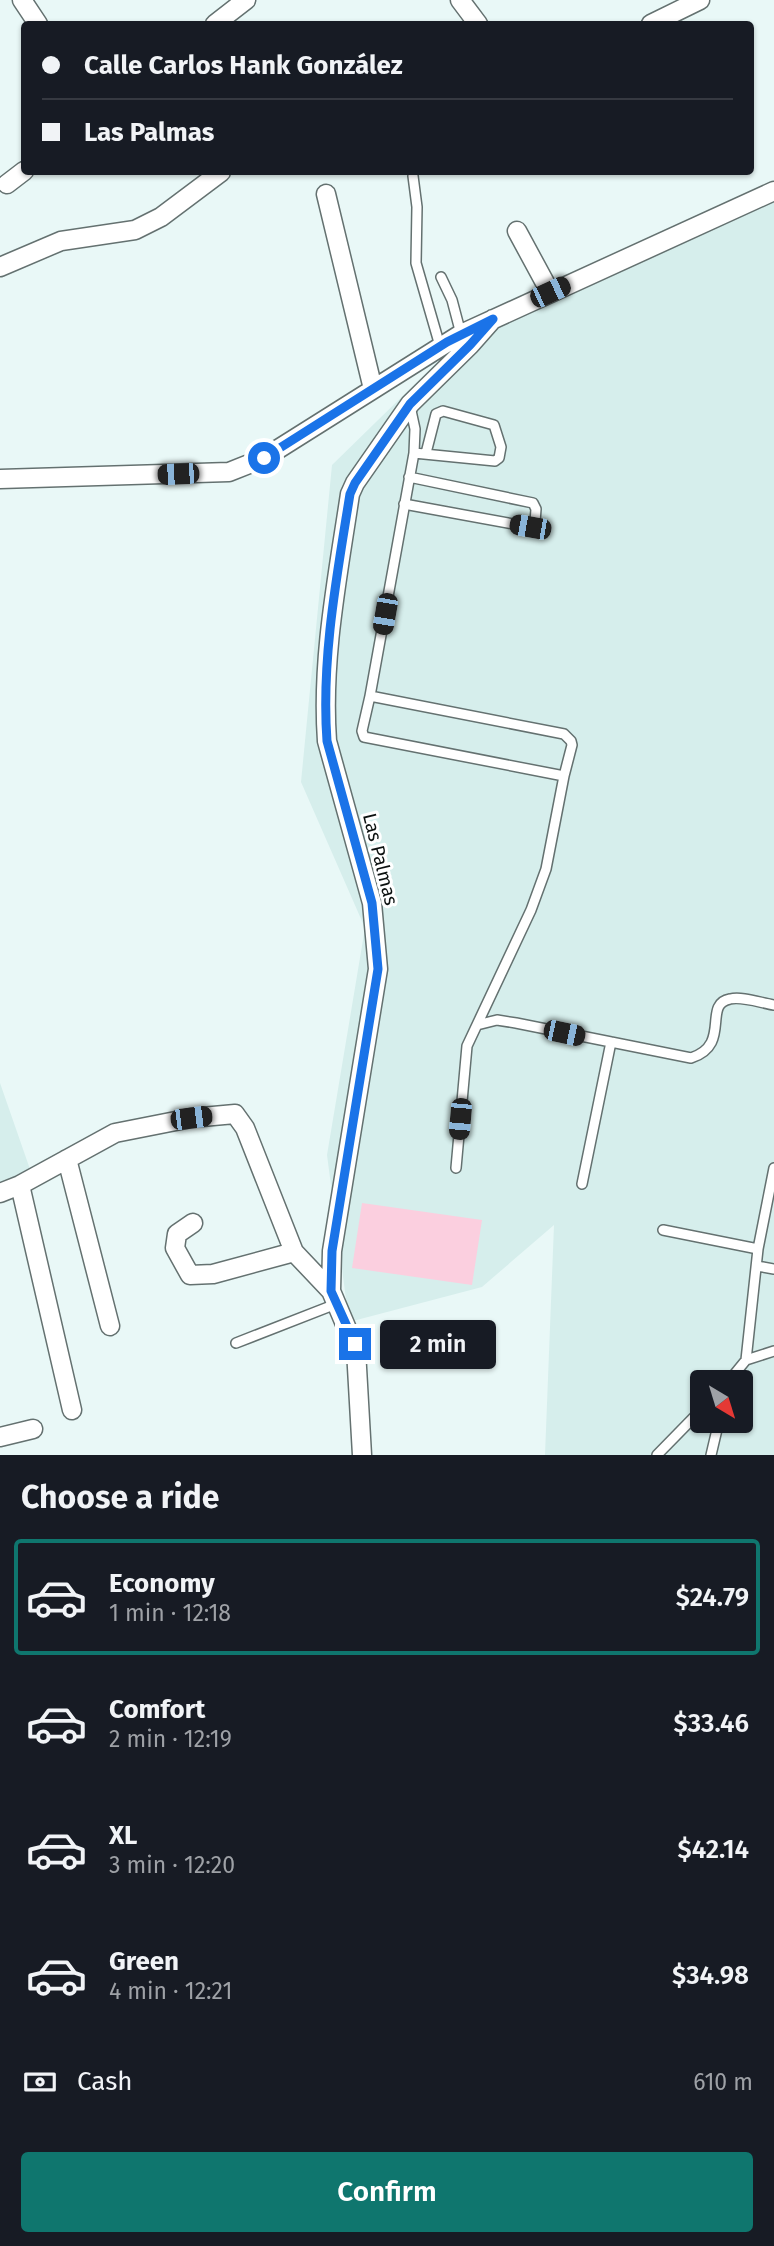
<!DOCTYPE html>
<html lang="en">
<head>
<meta charset="utf-8">
<style>
	:root { --surface:#171b24; --page:#20242c; --text:#f1f3f6; --muted:#9ea1a6; --line:#363941; --accent:#0f766e }
	body { margin:0; font-family:"Fira Sans",sans-serif; background:var(--page); color:var(--text); height:100vh; display:flex; flex-direction:column; font-size:26px; white-space:nowrap }
	* { box-sizing:border-box; margin:0 }
	p { font-size:23px; color:var(--muted) }
	.icon { flex:none; width:38px; height:38px; fill:none; stroke:currentColor; stroke-width:2; stroke-linecap:round; stroke-linejoin:round }
	.map { position:relative; height:1455px; overflow:hidden }
	.panel { display:flex; flex-direction:column; background:var(--surface); flex:1 }
	.panel>* { flex:none }
	.hud { position:absolute; left:21px; top:21px; width:733px; height:154px; border-radius:7px; box-shadow:0 2px 5px #0004; display:grid; align-content:center; height:154px; padding:0 21px; background:var(--surface) }
	.needle { width:46px; rotate:142deg }
	.tools { position:absolute; left:690px; top:1370px; display:grid; gap:14px }
	.tools a { display:grid; place-items:center; width:63px; height:63px; border-radius:7px; background:var(--surface); box-shadow:0 2px 5px #0004; font-size:35px }
	.end { position:absolute; width:32px; height:32px; margin:-16px; border:9px solid #1a73e8; background:#fff; box-shadow:0 0 0 4px #fff }
	.from { border-radius:50% }
	.bubble { position:absolute; height:49px; border-radius:7px; background:var(--surface); box-shadow:0 2px 5px #0004; font-size:23px; font-weight:600; line-height:49px; text-align:center }
	.car { position:absolute; width:21px; height:42px; margin:-21px -10px; border-radius:9px; box-shadow:0 0 5px 2px #0007; background:linear-gradient(#222 24%,#8ab4d8 0 40%,#222 0 76%,#8ab4d8 0 86%,#222 0) }
	.hud b { display:flex; align-items:center; gap:24px; height:66px; font-size:26px }
	.hud b+b { border-top:2px solid var(--line) }
	.hud i { width:18px; height:18px; background:var(--text) }
	ul { padding:0; list-style:none }
	li { display:flex; align-items:center; gap:21px; height:116px; margin:0 14px 10px; padding:0 7px; border:4px solid transparent; border-radius:7px }
	li div { flex:1 }
	li b { display:block; font-size:26px }
	li em { font-style:normal; font-weight:600 }
	li.active { border-color:var(--accent) }
	li>.icon { width:63px; height:63px; stroke-width:1.5 }
	h2 { padding:0 21px; font-size:32px; line-height:84px }
	.pay { display:flex; align-items:center; gap:18px; height:77px; padding:0 21px; font-size:26px }
	.pay p { margin-inline-start:auto }
	.action { display:flex; gap:14px; margin-top:auto; padding:14px 21px }
	.action a { flex:1; height:80px; border-radius:7px; background:var(--accent); color:#fff; font-size:28px; font-weight:600; line-height:80px; text-align:center }
	.map>svg:first-child { display:block }
</style>
</head>
<body>
<div class="map">
<svg width="774" height="1455" viewBox="0 0 774 1455">
	<rect width="100%" height="100%" fill="#e9f8f7"/>
	<!-- built -->
	<path fill="#d6eeec" fill-rule="evenodd" d="M 774,195 L 774,1455 L 545,1455 L 554,1225 L 482,1287 L 349,1322 L 327,1155 L 365,928 L 301,782 L 332,465 L 463,337 ZM 702,1382 L 740,1382 L 740,1421 L 702,1421 Z
		M 0,1083 L 32,1175 L 0,1193 Z"/>
	<!-- green -->
	<path fill="#fbcfdf" d="M 362,1203 L 482,1220 L 472,1285 L 352,1268 Z"/>
	<g fill="none" stroke-linecap="round" stroke-linejoin="round">
		<!-- service casing -->
		<g stroke="#647170" stroke-width="12">
			<path id="service" d="M 413,176 L 417,207 L 416,263 L 440,346
				M 441,277 L 452,300 L 461,334
				M 414,453 L 495,461 L 499,458 L 501,447 L 494,425 L 443,411 L 436,414 L 426,453
				M 404,504 L 530,527 L 535,522 L 536,509 L 533,503 L 409,477
				M 370,696 L 564,734 L 571,741 L 572,745 L 564,776 L 364,737 L 362,731 L 370,696 L 414,453 L 415,429 L 410,406
				M 477,1025 L 497,1020 L 516,1023 L 691,1058 C 732,1045 702,1004 730,999 C 742,996 761,1003 774,1005
				M 456,1168 L 467,1046 L 531,910 L 546,869 L 564,776
				M 582,1184 L 611,1042
				M 663,1230 L 758,1249 L 746,1360
				M 758,1249 L 774,1168
				M 757,1266 L 774,1269
				M 236,1343 L 336,1304
				M 728,1382 L 746,1360 L 774,1351
				M 657,1455 L 702,1409
				M 711,1455 L 719,1421"/>
		</g>
		<!-- minor casing -->
		<g stroke="#647170" stroke-width="21">
			<path id="minor" d="M 22,0 L 38,24
				M 460,0 L 478,24
				M 215,24 L 246,0
				M 651,24 L 700,0
				M 7,184 L 24,171
				M 326,194 L 373,389
				M 517,231 L 550,292
				M 0,267 L 61,241 L 135,230 L 161,217 L 221,172
				M 0,479 L 229,472 L 264,458 L 461,334 L 774,191
				M 67,1159 L 110,1326
				M 20,1185 L 72,1410
				M 0,1193 L 20,1185 L 115,1133 L 191,1118 L 235,1114 L 245,1128 L 294,1252 L 331,1291
				M 193,1223 L 177,1234 L 175,1248 L 190,1275 L 213,1274 L 294,1252
				M 0,1437 L 33,1429
				M 362,1455 L 356,1350 L 331,1291 L 332,1251 L 378,969 L 372,903 L 327,741 C 321,659 338,575 350,494 L 355,483 L 410,404 L 470,345 L 493,319"/>
		</g>
		<!-- service -->
		<use href="#service" stroke="#fff" stroke-width="9"/>
		<!-- minor -->
		<use href="#minor" stroke="#fff" stroke-width="18"/>
	</g>
	<g fill="none" stroke-linecap="round" stroke-linejoin="round">
		<!-- route -->
		<path stroke="#1a73e8" stroke-width="9" d="M 264,458 L 447,342 L 493,319 L 470,345 L 410,404 L 355,483 L 350,494 C 337,575 321,659 327,741 L 372,903 L 378,969 L 332,1251 L 331,1291 L 355,1344"/>
	</g>
	<g text-anchor="middle" stroke-width="6" stroke-linejoin="round" paint-order="stroke">
		<!-- street labels -->
		<g font-size="19" fill="#0c1110" stroke="#fff">
			<text transform="translate(381 859) rotate(76)" y="7">Las Palmas</text>
		</g>
	</g>
</svg>
<div class="tools">
<a><svg class="needle" viewBox="-14 -14 28 28"><path d="M0-13l5 13h-10z" fill="#e53935"/><path d="M0 13l5-13h-10z" fill="#9ea1a6"/></svg></a>
</div>
<i class="end from" style="left:264px;top:458px"></i>
<i class="end" style="left:355px;top:1344px"></i>
<div class="bubble" style="left:380px;top:1320px;width:116px">2 min</div>
<i class="car" style="left:550px;top:292px;rotate:65deg"></i>
<i class="car" style="left:178px;top:474px;rotate:268deg"></i>
<i class="car" style="left:530px;top:527px;rotate:280deg"></i>
<i class="car" style="left:385px;top:614px;rotate:190deg"></i>
<i class="car" style="left:564px;top:1033px;rotate:102deg"></i>
<i class="car" style="left:191px;top:1118px;rotate:83deg"></i>
<i class="car" style="left:460px;top:1119px;rotate:185deg"></i>
<div class="hud">
<b><i class="from"></i>Calle Carlos Hank González</b>
<b><i></i>Las Palmas</b>
</div>
</div>
<section class="panel">
<h2>Choose a ride</h2>
<ul>
<li class="active"><svg class="icon" aria-label="car" viewBox="0 0 24 24"><path d="M5 17H2v-5l4-1 3-4h7l3 4 3 1v5h-3M9 17h6M6 11h13"/><circle cx="7" cy="17" r="2"/><circle cx="17" cy="17" r="2"/></svg><div><b>Economy</b><p>1 min · 12:18</p></div><em>$24.79</em></li>
<li><svg class="icon" aria-label="car" viewBox="0 0 24 24"><path d="M5 17H2v-5l4-1 3-4h7l3 4 3 1v5h-3M9 17h6M6 11h13"/><circle cx="7" cy="17" r="2"/><circle cx="17" cy="17" r="2"/></svg><div><b>Comfort</b><p>2 min · 12:19</p></div><em>$33.46</em></li>
<li><svg class="icon" aria-label="car" viewBox="0 0 24 24"><path d="M5 17H2v-5l4-1 3-4h7l3 4 3 1v5h-3M9 17h6M6 11h13"/><circle cx="7" cy="17" r="2"/><circle cx="17" cy="17" r="2"/></svg><div><b>XL</b><p>3 min · 12:20</p></div><em>$42.14</em></li>
<li><svg class="icon" aria-label="car" viewBox="0 0 24 24"><path d="M5 17H2v-5l4-1 3-4h7l3 4 3 1v5h-3M9 17h6M6 11h13"/><circle cx="7" cy="17" r="2"/><circle cx="17" cy="17" r="2"/></svg><div><b>Green</b><p>4 min · 12:21</p></div><em>$34.98</em></li>
</ul>
<div class="pay"><svg class="icon" aria-label="cash" viewBox="0 0 24 24"><path d="M3 7h18v10H3z"/><circle cx="12" cy="12" r="2"/></svg>Cash<p>610 m</p></div>
<div class="action"><a>Confirm</a></div>
</section>
</body>
</html>
